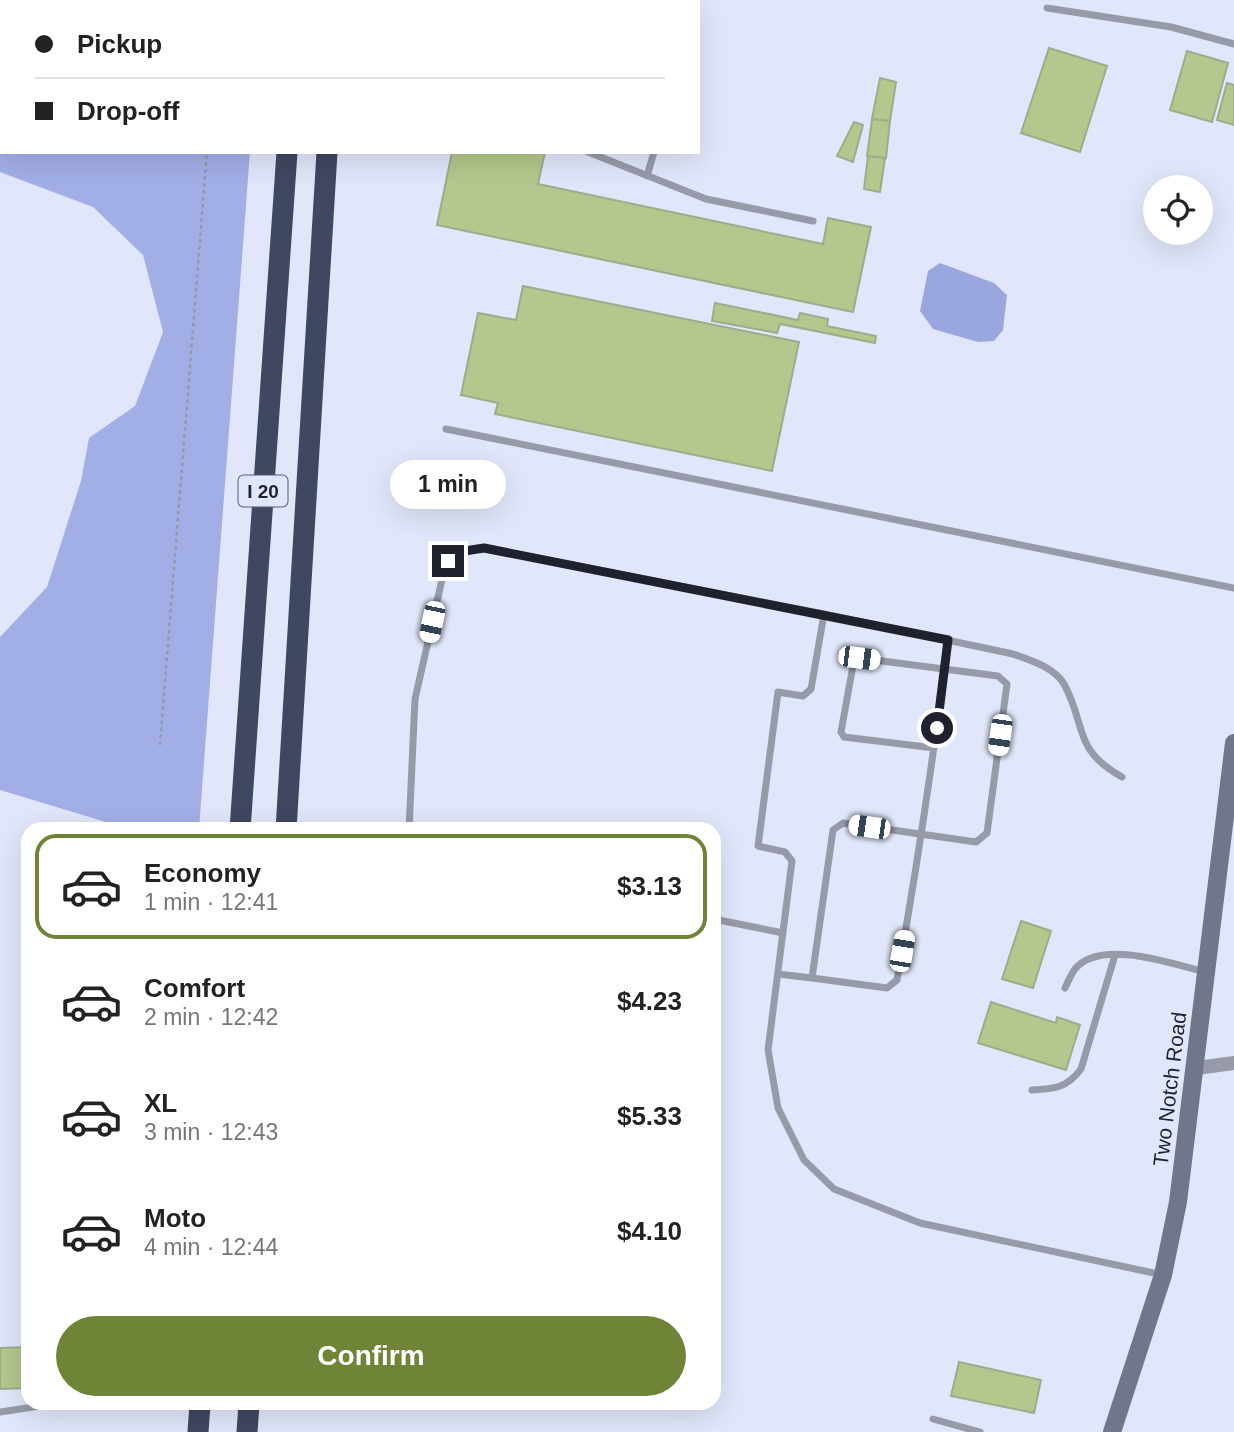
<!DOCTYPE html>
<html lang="en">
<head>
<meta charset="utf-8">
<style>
	:root { --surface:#fff; --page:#f6f6f6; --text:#222; --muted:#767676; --line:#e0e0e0; --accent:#6f8436 }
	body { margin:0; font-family:Arial,sans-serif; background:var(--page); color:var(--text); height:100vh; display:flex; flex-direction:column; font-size:26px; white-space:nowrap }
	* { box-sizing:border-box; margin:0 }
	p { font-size:23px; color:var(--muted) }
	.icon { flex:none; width:38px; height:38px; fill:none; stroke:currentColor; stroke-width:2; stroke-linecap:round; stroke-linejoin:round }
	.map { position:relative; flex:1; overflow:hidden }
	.side { position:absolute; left:21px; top:822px; width:700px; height:588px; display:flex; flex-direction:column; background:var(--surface); border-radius:21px; box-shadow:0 7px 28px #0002 }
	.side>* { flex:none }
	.banner { position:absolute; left:0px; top:0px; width:700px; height:154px; box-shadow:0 7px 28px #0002; display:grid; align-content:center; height:154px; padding:0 35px; background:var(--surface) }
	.buttons { position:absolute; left:1143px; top:175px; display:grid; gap:14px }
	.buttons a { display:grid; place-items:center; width:70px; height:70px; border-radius:50%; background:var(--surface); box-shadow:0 7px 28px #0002; font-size:35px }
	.end { position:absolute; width:32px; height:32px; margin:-16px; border:9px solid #1f222e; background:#fff; box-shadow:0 0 0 4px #fff }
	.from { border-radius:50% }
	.bubble { position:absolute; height:49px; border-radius:24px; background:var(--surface); box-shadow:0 7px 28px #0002; font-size:23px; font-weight:600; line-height:49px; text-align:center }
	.car { position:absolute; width:21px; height:42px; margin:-21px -10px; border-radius:9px; box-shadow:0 0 5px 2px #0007; background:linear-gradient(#fff 24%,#345 0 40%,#fff 0 76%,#345 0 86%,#fff 0) }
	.banner b { display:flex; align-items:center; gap:24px; height:66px; font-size:26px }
	.banner b+b { border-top:2px solid var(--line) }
	.banner i { width:18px; height:18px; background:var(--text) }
	ul { padding:12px 0 0; list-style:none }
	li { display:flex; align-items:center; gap:21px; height:105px; margin:0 14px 10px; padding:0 21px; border:4px solid transparent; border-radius:21px }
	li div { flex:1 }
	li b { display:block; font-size:26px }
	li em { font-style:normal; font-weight:600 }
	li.active { border-color:var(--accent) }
	li>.icon { width:63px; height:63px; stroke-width:1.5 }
	.button { display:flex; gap:14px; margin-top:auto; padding:14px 35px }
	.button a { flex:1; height:80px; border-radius:42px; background:var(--accent); color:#fff; font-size:28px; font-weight:600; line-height:80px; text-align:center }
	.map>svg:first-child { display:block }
</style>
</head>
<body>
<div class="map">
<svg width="1234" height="1432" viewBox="0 0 1234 1432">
	<rect width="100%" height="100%" fill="#e1e6fa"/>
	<!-- forest -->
	<path fill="#a2afe7" d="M 0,0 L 261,0 L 2,2 L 2,152 L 250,152 L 199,829 L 129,829 L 0,790 L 0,637 L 47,587 L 81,481 L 89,438 L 135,406 L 163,332 L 143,255 L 93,207 L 0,172 Z"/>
	<!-- water -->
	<path fill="#9aa7df" d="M 940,263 L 994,283 L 1007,295 L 1003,330 L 994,341 L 978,342 L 933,329 L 920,311 L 928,271 Z"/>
	<!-- building -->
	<path fill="#b4c78c" stroke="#a0ab8b" stroke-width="2" d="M 1049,48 L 1107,66 L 1080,152 L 1021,133 Z
		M 1187,51 L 1228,63 L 1212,122 L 1170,110 Z
		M 880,78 L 896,82 L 890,121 L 872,119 Z
		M 1227,83 L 1234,85 L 1234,125 L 1217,120 Z
		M 872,119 L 890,121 L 886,158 L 867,156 Z
		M 854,122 L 863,125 L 853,162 L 837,156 Z
		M 452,152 L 545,152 L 538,184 L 823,244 L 828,218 L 871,227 L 853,312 L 437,225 Z
		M 868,156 L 885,158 L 880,192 L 864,189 Z
		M 523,286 L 799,342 L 772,471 L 495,414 L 498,403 L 461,395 L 478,313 L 516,320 Z
		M 715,303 L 798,320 L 800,313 L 828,319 L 827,326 L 876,336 L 875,343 L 780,324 L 777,333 L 712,321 Z
		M 1021,921 L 1051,931 L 1033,988 L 1002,979 Z
		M 991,1002 L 1056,1023 L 1057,1017 L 1080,1025 L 1066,1070 L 978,1043 Z
		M 28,1347 L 28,1388 L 0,1389 L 0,1348 Z
		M 959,1362 L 1041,1380 L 1034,1413 L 951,1396 Z"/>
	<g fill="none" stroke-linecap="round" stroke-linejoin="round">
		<!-- path -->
		<path stroke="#9498a9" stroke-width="2.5" stroke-dasharray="3.5 3.5" stroke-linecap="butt" d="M 219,2 L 219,0
			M 160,745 L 207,152"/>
		<!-- lane -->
		<path stroke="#979ba9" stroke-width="7" d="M 616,0 L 620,2
			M 1047,8 L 1171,27 L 1234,44
			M 588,152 L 706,199 L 813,221
			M 647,176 L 654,152
			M 446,429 L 1234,588
			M 934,748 L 844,737 L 841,732 L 854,660 L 859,658 L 998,676 L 1007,684 L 987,833 L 976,842 L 843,823 L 833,830 L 812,978 L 887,988 L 897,980 C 917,867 934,754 948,640
			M 1122,777 C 1072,749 1087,726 1064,684 C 1054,667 1030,660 1013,654 L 824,614 L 811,689 L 803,696 L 778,692 L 758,846 L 785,852 L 792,861 L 768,1050 L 778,1108 L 804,1160 L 834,1189 L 920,1223 L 1163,1275
			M 409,830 L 415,699 L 441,584 L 448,561 L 458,552 L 484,548 L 824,614
			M 714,919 L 783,933
			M 778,974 L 812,978
			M 1065,988 C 1068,982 1071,974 1075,969 C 1100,938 1173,964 1205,972
			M 1032,1090 C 1054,1089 1067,1088 1081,1069 L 1115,955
			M 0,1412 L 53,1404
			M 933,1419 L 980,1432"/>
		<!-- street -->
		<path stroke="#979ba9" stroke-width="14" d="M 422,2 L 423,0
			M 1197,1068 L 1234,1063"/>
		<!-- secondary -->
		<path stroke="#71768a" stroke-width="18" d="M 1112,1432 L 1163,1275 L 1178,1202 L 1234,743"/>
		<!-- highway -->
		<path stroke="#404761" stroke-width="21" d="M 296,2 L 296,0
			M 337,2 L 337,0
			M 240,830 L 287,152
			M 286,830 L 327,152
			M 198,1432 L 200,1404
			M 247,1432 L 249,1404"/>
	</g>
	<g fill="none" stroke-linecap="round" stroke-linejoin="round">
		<!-- route -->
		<path stroke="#1f222e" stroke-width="9" d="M 448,561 L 458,552 L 484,548 L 948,640 L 937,728"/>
	</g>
	<g text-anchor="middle" stroke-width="5" stroke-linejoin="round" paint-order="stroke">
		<!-- shield labels -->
		<rect fill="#e1e6fa" stroke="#595d6b" stroke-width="2" x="238.5" y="475.5" width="49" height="31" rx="5"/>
		<g font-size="19" font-weight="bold" fill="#1f222e">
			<text x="263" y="498">I 20</text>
		</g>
		<!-- street labels -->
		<g font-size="21" fill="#1f222e" stroke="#e1e6fa">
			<text transform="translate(1170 1089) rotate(-83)" y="7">Two Notch Road</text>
		</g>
	</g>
</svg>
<div class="buttons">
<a><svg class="icon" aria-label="locate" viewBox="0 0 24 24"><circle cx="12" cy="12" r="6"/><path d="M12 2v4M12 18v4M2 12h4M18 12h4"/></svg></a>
</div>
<i class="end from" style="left:937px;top:728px"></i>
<i class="end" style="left:448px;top:561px"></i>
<div class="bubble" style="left:390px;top:460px;width:116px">1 min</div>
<i class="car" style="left:432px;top:622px;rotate:192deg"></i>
<i class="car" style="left:859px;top:658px;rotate:97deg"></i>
<i class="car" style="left:1000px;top:735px;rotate:188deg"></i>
<i class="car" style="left:869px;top:827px;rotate:278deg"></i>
<i class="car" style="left:902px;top:951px;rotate:10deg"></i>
<div class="banner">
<b><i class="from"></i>Pickup</b>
<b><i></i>Drop-off</b>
</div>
<section class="side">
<ul>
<li class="active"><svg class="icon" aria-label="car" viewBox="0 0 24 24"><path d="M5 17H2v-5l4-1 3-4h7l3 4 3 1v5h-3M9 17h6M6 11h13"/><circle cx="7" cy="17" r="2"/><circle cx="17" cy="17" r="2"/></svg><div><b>Economy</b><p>1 min · 12:41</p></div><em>$3.13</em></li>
<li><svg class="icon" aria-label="car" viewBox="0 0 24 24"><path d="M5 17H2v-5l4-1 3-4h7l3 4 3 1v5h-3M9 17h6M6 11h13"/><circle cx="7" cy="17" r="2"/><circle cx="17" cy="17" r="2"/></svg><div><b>Comfort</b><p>2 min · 12:42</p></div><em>$4.23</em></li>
<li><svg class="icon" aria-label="car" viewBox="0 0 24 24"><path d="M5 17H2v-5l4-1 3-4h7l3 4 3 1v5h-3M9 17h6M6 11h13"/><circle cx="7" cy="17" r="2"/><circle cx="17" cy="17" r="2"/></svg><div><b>XL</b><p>3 min · 12:43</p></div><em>$5.33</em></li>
<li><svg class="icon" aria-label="car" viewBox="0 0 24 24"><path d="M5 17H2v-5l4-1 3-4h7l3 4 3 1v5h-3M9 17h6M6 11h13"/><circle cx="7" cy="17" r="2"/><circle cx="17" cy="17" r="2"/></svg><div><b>Moto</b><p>4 min · 12:44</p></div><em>$4.10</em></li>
</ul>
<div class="button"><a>Confirm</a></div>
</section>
</div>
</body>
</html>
